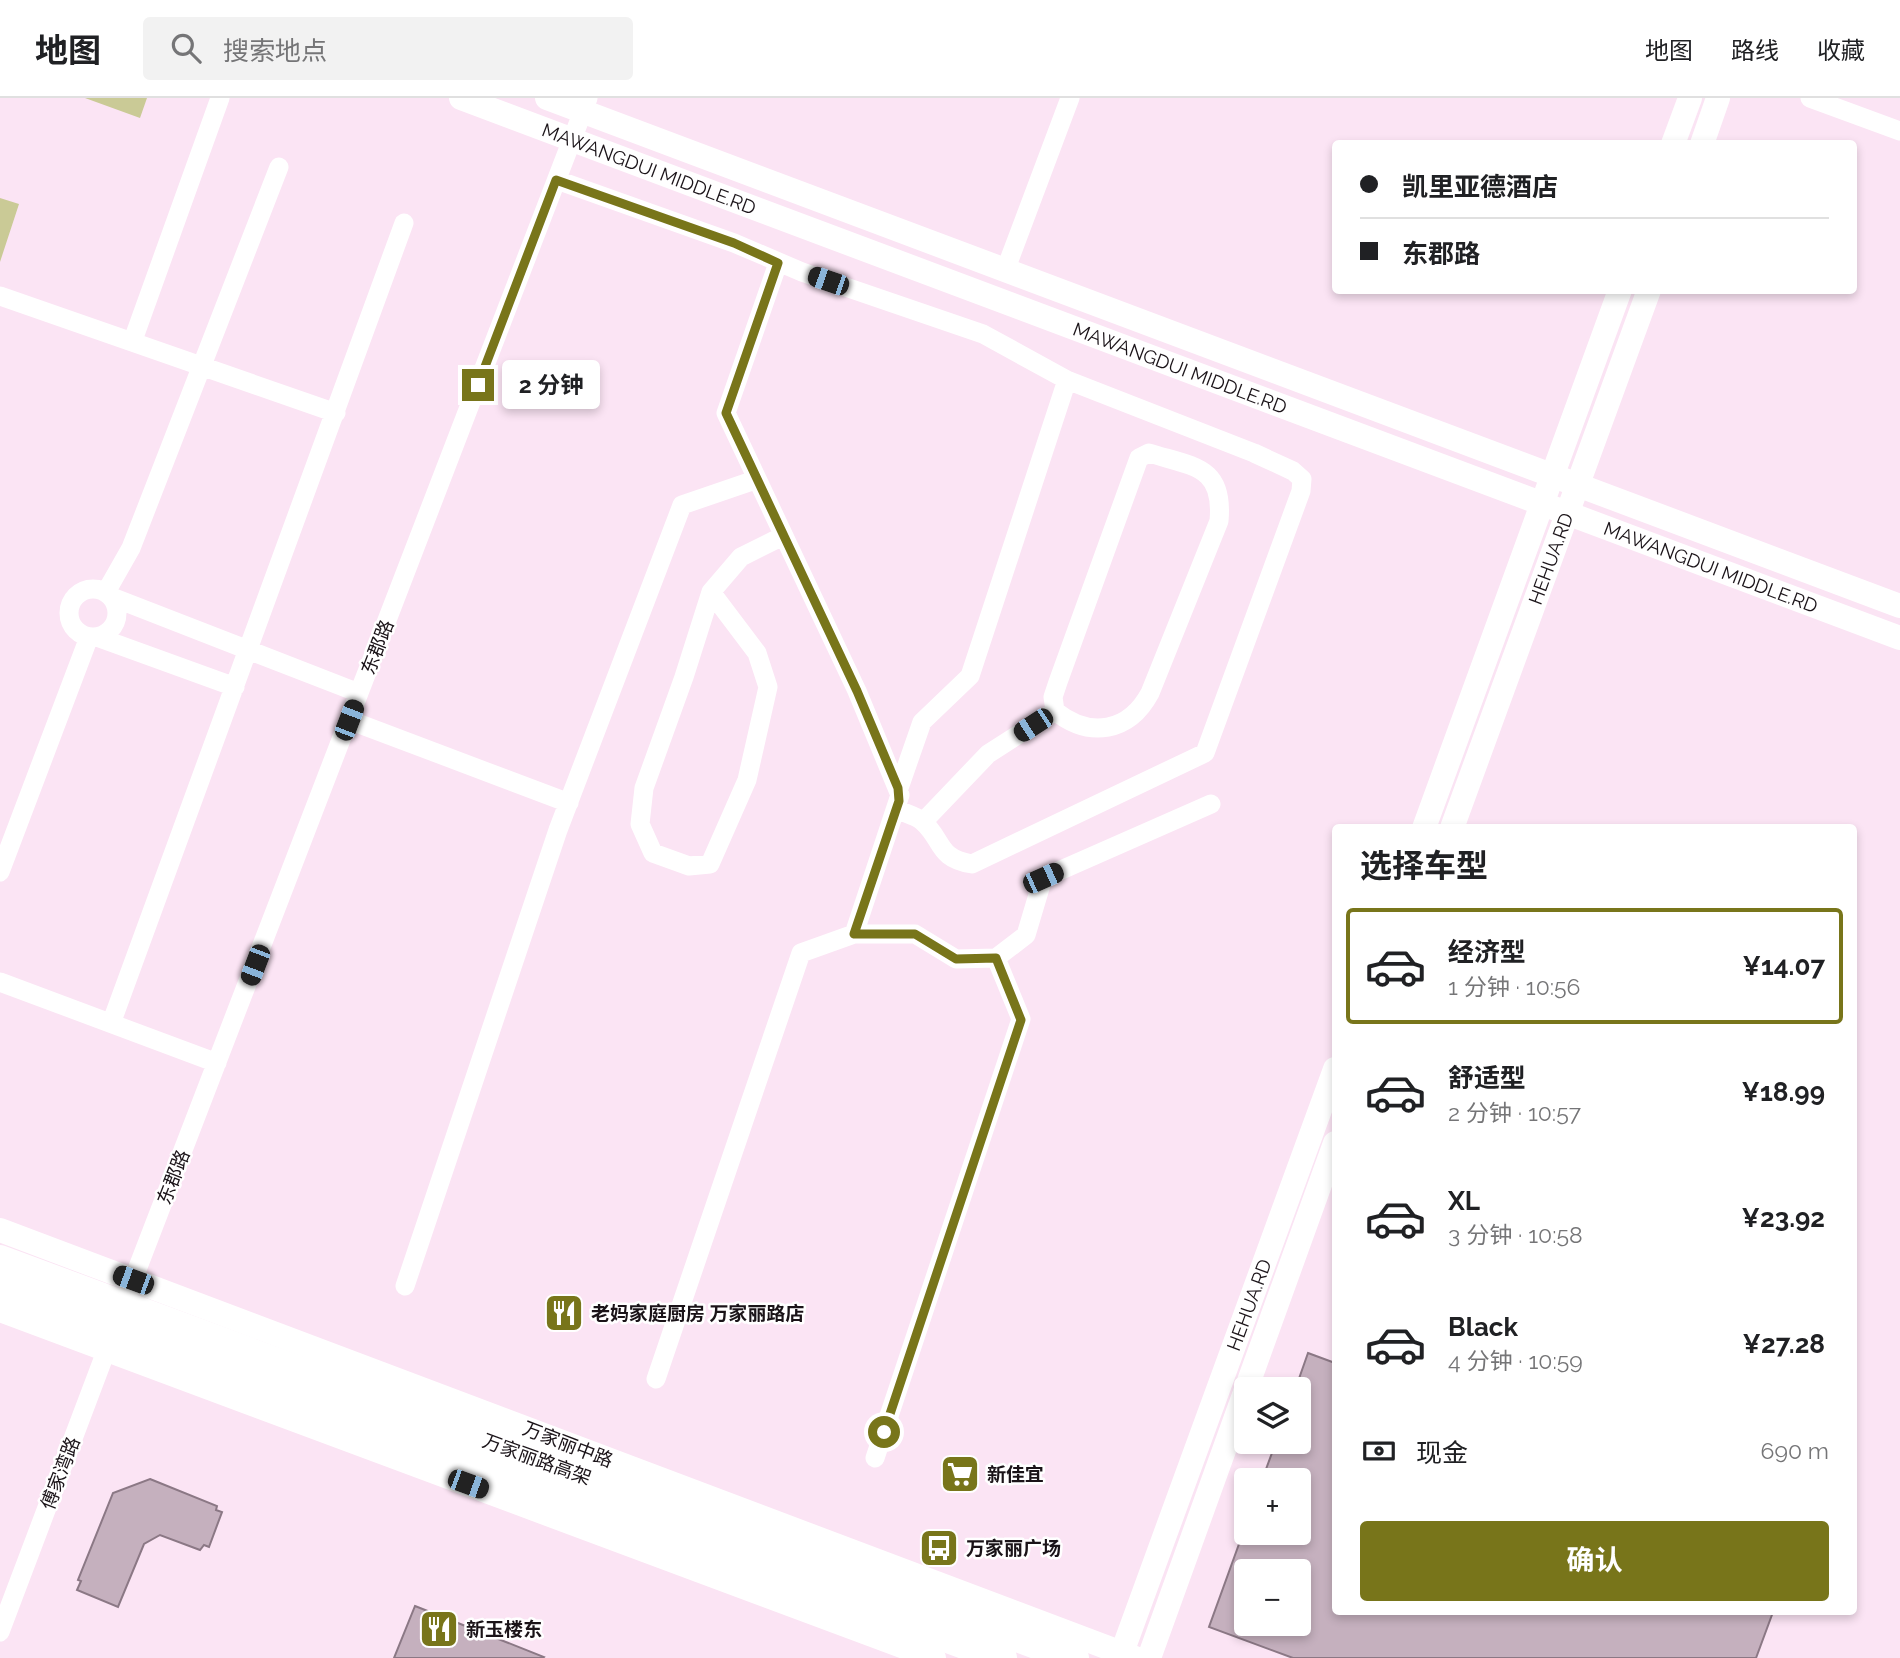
<!DOCTYPE html>
<html lang="zh">
<head>
<meta charset="utf-8">
<style>
	:root { --surface:#fff; --page:#f2f2f2; --text:#202124; --muted:#757577; --line:#e0e0e0; --accent:#78751a }
	body { margin:0; font-family:Raleway,"Noto Sans SC",sans-serif; background:var(--page); color:var(--text); height:100vh; display:flex; flex-direction:column; font-size:26px; white-space:nowrap }
	* { box-sizing:border-box; margin:0 }
	p { font-size:23px; color:var(--muted) }
	.icon { flex:none; width:38px; height:38px; fill:none; stroke:currentColor; stroke-width:2; stroke-linecap:round; stroke-linejoin:round }
	.map { position:relative; flex:1; overflow:hidden }
	.sheet { position:absolute; left:1332px; top:726px; width:525px; height:791px; display:flex; flex-direction:column; background:var(--surface); border-radius:7px; box-shadow:0 4px 10px #0003 }
	.sheet>* { flex:none }
	.top-card { position:absolute; left:1332px; top:42px; width:525px; height:154px; border-radius:7px; box-shadow:0 4px 10px #0003; display:grid; align-content:center; height:154px; padding:0 28px; background:var(--surface) }
	.tools { position:absolute; left:1234px; top:1279px; display:grid; gap:14px }
	.tools a { display:grid; place-items:center; width:77px; height:77px; border-radius:7px; background:var(--surface); box-shadow:0 4px 10px #0003; font-size:35px }
	.end { position:absolute; width:32px; height:32px; margin:-16px; border:9px solid #78751a; background:#fff; box-shadow:0 0 0 4px #fff }
	.from { border-radius:50% }
	.bubble { position:absolute; height:49px; border-radius:7px; background:var(--surface); box-shadow:0 4px 10px #0003; font-size:23px; font-weight:700; line-height:49px; text-align:center }
	.car { position:absolute; width:21px; height:42px; margin:-21px -10px; border-radius:9px; box-shadow:0 0 5px 2px #0007; background:linear-gradient(#222 24%,#8ab4d8 0 40%,#222 0 76%,#8ab4d8 0 86%,#222 0) }
	.top-card b { display:flex; align-items:center; gap:24px; height:66px; font-size:26px }
	.top-card b+b { border-top:2px solid var(--line) }
	.top-card i { width:18px; height:18px; background:var(--text) }
	ul { padding:0; list-style:none }
	li { display:flex; align-items:center; gap:21px; height:116px; margin:0 14px 10px; padding:0 14px; border:4px solid transparent; border-radius:7px }
	li div { flex:1 }
	li b { display:block; font-size:26px }
	li em { font-style:normal; font-weight:700 }
	li.active { border-color:var(--accent) }
	li>.icon { width:63px; height:63px; stroke-width:1.5 }
	h2 { padding:0 28px; font-size:32px; line-height:84px }
	.pay { display:flex; align-items:center; gap:18px; height:77px; padding:0 28px; font-size:26px }
	.pay p { margin-inline-start:auto }
	.primary-button { display:flex; gap:14px; margin-top:auto; padding:14px 28px }
	.primary-button a { flex:1; height:80px; border-radius:7px; background:var(--accent); color:#fff; font-size:28px; font-weight:700; line-height:80px; text-align:center }
	header { display:flex; align-items:center; gap:42px; box-sizing:border-box; height:98px; padding:0 35px; background:var(--surface); border-bottom:2px solid var(--line) }
	header strong { font-size:33px }
	nav { display:flex; gap:38px; margin-inline-start:auto; font-size:24px }
	.search { width:490px; height:63px; background:var(--page); display:flex; align-items:center; gap:18px; box-sizing:border-box; padding:0 24px; border-radius:7px; color:var(--muted); font-size:26px }
	.map>svg:first-child { display:block }
</style>
</head>
<body>
<header>
<strong>地图</strong>
<div class="search"><svg class="icon" aria-label="search" viewBox="0 0 24 24"><circle cx="10" cy="10" r="6"/><path d="M15 15l6 6"/></svg>搜索地点</div>
<nav><a>地图</a><a>路线</a><a>收藏</a></nav>
</header>
<div class="map">
<svg width="1900" height="1560" viewBox="0 0 1900 1560">
	<rect width="100%" height="100%" fill="#fbe4f4"/>
	<!-- grass -->
	<path fill="#caca96" d="M 85,0 L 147,0 L 140,20 Z
		M 0,100 L 19,106 L 0,164 Z"/>
	<!-- building -->
	<path fill="#c5b0be" stroke="#8b7885" stroke-width="2" fill-rule="evenodd" d="M 1308,1255 L 1335,1265 L 1335,1514 L 1773,1514 L 1756,1560 L 1293,1560 L 1209,1529 L 1243,1435 L 1298,1435 L 1298,1382 L 1262,1382 L 1276,1344 L 1298,1344 L 1298,1292 L 1295,1292 ZM 1246,1474 L 1298,1474 L 1298,1526 L 1246,1526 Z
		M 150,1381 L 217,1408 L 216,1412 L 222,1414 L 209,1449 L 204,1447 L 200,1452 L 160,1437 L 144,1446 L 118,1509 L 77,1492 L 81,1483 L 78,1482 L 113,1395 Z
		M 415,1508 L 544,1559 L 543,1560 L 394,1560 Z"/>
	<g fill="none" stroke-linecap="round" stroke-linejoin="round">
		<!-- minor -->
		<path stroke="#fff" stroke-width="19" d="M 1810,0 L 1900,33
			M 557,82 L 734,145 L 802,174 L 983,236 L 1067,282 L 1254,355 L 1293,373 L 1302,381 L 1301,393 L 1205,655 L 972,766 C 936,760 944,742 922,723 C 916,718 904,715 896,711
			M 1005,173 L 1070,0
			M 0,198 L 336,315
			M 133,242 L 220,0
			M69 515a24 24 0 1 1 48 0a24 24 0 1 1-48 0Z
			M 106,494 L 131,450 L 279,69
			M 711,494 L 757,555 L 768,589 L 747,682 L 710,766 L 689,768 L 653,755 L 640,726 L 644,690 L 684,579 L 711,494 L 741,459 L 783,438
			M 112,499 L 359,595
			M 97,539 L 235,589
			M 349,622 L 569,705
			M 899,690 L 922,624 L 970,578 L 1067,282
			M 923,724 L 988,656 L 1055,613 L 1053,599 L 1058,584 L 1139,360 L 1149,355 C 1194,369 1224,368 1219,423 L 1150,595 C 1129,634 1090,641 1055,613
			M 0,774 L 89,539
			M 854,836 L 915,836 L 956,861 L 996,860 L 1026,837 L 1043,780 L 1211,706
			M 0,884 L 217,965
			M 112,923 L 404,125
			M 405,1188 L 558,732 L 682,407 L 755,382
			M 128,1195 L 588,0
			M 656,1281 L 801,855 L 854,836 L 900,697 L 857,593 L 726,315 L 778,165
			M 875,1360 L 1021,921 L 996,860
			M 0,1534 L 111,1240"/>
		<!-- major -->
		<g stroke="#fff" stroke-width="24">
			<path id="s1" d="M 461,0 L 1900,540"/>
			<path d="M 547,0 L 1900,508"/>
			<path d="M 1673,46 L 1690,0"/>
			<path d="M 1702,46 L 1718,0"/>
			<path d="M 1424,730 L 1620,192"/>
			<path id="s2" d="M 1452,730 L 1649,192"/>
			<path d="M 0,1132 L 1135,1560"/>
			<path d="M 0,1212 L 934,1560"/>
			<path id="s3" d="M 1120,1560 L 1335,971"/>
			<path d="M 1149,1560 L 1335,1045"/>
		</g>
		<!-- highway -->
		<path stroke="#fff" stroke-width="30" d="M 0,1162 L 1074,1560
			M 0,1189 L 1002,1560"/>
	</g>
	<g fill="none" stroke-linecap="round" stroke-linejoin="round">
		<!-- route -->
		<path stroke="#78751a" stroke-width="9" d="M 478,287 L 556,82 L 734,145 L 778,165 L 726,315 L 857,593 L 898,690 L 899,703 L 854,836 L 915,836 L 956,861 L 996,860 L 1021,922 L 884,1334"/>
	</g>
	<!-- icons -->
	<defs>
		<g id="restaurant-square" transform="scale(2.0125)"><rect x="-9" y="-9" width="18" height="18" rx="4" fill="#78751a" stroke="#fff"/><path d="M-5-6h1v4h1v-4h1v4h1v-4h1v5L-1.5 .5V6h-2V.5L-5-1ZM5-6V6H3V1.5H1.5Q1.5-4 5-6Z" fill="#fff"/></g>
		<g id="supermarket-square" transform="scale(2.0125)"><rect x="-9" y="-9" width="18" height="18" rx="4" fill="#78751a" stroke="#fff"/><path d="M-6-5.5h2.5l.6 2H6L4.5 2H-2.5L-4.4-4H-6ZM-1.5 3.2a1.3 1.3 0 1 0 .1 0ZM3 3.2a1.3 1.3 0 1 0 .1 0Z" fill="#fff"/></g>
		<g id="bus-square" transform="scale(2.0125)"><rect x="-9" y="-9" width="18" height="18" rx="4" fill="#78751a" stroke="#fff"/><path d="M-5-6H5V4H4V6H2V4H-2V6H-4V4H-5ZM-3.5-4V0h7V-4ZM-3.5 1.2v1.5H-2V1.2ZM2 1.2v1.5H3.5V1.2Z" fill="#fff"/></g>
	</defs>
	<g fill-rule="evenodd">
		<use href="#restaurant-square" x="564" y="1215"/>
		<use href="#supermarket-square" x="960" y="1376"/>
		<use href="#bus-square" x="939" y="1450"/>
		<use href="#restaurant-square" x="439" y="1531"/>
	</g>
	<g text-anchor="middle" stroke-width="5" stroke-linejoin="round" paint-order="stroke">
		<!-- street labels -->
		<g font-size="19" fill="#1a1318" stroke="#fff">
			<text dy="7" stroke="none"><textPath href="#s1" startOffset="201">MAWANGDUI MIDDLE.RD</textPath></text>
			<text dy="7" stroke="none"><textPath href="#s1" startOffset="768">MAWANGDUI MIDDLE.RD</textPath></text>
			<text dy="7" stroke="none"><textPath href="#s2" startOffset="287">HEHUA.RD</textPath></text>
			<text dy="7" stroke="none"><textPath href="#s1" startOffset="1335">MAWANGDUI MIDDLE.RD</textPath></text>
			<text transform="translate(377 549) rotate(-69)" y="7">东郡路</text>
			<text transform="translate(173 1079) rotate(-69)" y="7">东郡路</text>
			<text dy="7" stroke="none"><textPath href="#s3" startOffset="376">HEHUA.RD</textPath></text>
			<text transform="translate(568 1346) rotate(21)" y="7">万家丽中路</text>
			<text transform="translate(537 1361) rotate(20)" y="7">万家丽路高架</text>
			<text transform="translate(60 1375) rotate(-69)" y="7">傅家湾路</text>
		</g>
		<!-- poi labels -->
		<g font-size="19" font-weight="bold" fill="#1a1318" stroke="#fff" text-anchor="start">
			<text x="591" y="1222">老妈家庭厨房 万家丽路店</text>
			<text x="987" y="1383">新佳宜</text>
			<text x="966" y="1457">万家丽广场</text>
			<text x="466" y="1538">新玉楼东</text>
		</g>
	</g>
</svg>
<div class="tools">
<a><svg class="icon" aria-label="layers" viewBox="0 0 24 24"><path d="M12 4l9 5-9 5-9-5zM3 14l9 5 9-5"/></svg></a>
<a>+</a>
<a>−</a>
</div>
<i class="end from" style="left:884px;top:1334px"></i>
<i class="end" style="left:478px;top:287px"></i>
<div class="bubble" style="left:502px;top:262px;width:98px">2 分钟</div>
<i class="car" style="left:828px;top:183px;rotate:289deg"></i>
<i class="car" style="left:349px;top:622px;rotate:21deg"></i>
<i class="car" style="left:1033px;top:627px;rotate:237deg"></i>
<i class="car" style="left:1043px;top:780px;rotate:66deg"></i>
<i class="car" style="left:255px;top:867px;rotate:201deg"></i>
<i class="car" style="left:133px;top:1182px;rotate:290deg"></i>
<i class="car" style="left:468px;top:1386px;rotate:110deg"></i>
<div class="top-card">
<b><i class="from"></i>凯里亚德酒店</b>
<b><i></i>东郡路</b>
</div>
<section class="sheet">
<h2>选择车型</h2>
<ul>
<li class="active"><svg class="icon" aria-label="car" viewBox="0 0 24 24"><path d="M5 17H2v-5l4-1 3-4h7l3 4 3 1v5h-3M9 17h6M6 11h13"/><circle cx="7" cy="17" r="2"/><circle cx="17" cy="17" r="2"/></svg><div><b>经济型</b><p>1 分钟 · 10:56</p></div><em>¥14.07</em></li>
<li><svg class="icon" aria-label="car" viewBox="0 0 24 24"><path d="M5 17H2v-5l4-1 3-4h7l3 4 3 1v5h-3M9 17h6M6 11h13"/><circle cx="7" cy="17" r="2"/><circle cx="17" cy="17" r="2"/></svg><div><b>舒适型</b><p>2 分钟 · 10:57</p></div><em>¥18.99</em></li>
<li><svg class="icon" aria-label="car" viewBox="0 0 24 24"><path d="M5 17H2v-5l4-1 3-4h7l3 4 3 1v5h-3M9 17h6M6 11h13"/><circle cx="7" cy="17" r="2"/><circle cx="17" cy="17" r="2"/></svg><div><b>XL</b><p>3 分钟 · 10:58</p></div><em>¥23.92</em></li>
<li><svg class="icon" aria-label="car" viewBox="0 0 24 24"><path d="M5 17H2v-5l4-1 3-4h7l3 4 3 1v5h-3M9 17h6M6 11h13"/><circle cx="7" cy="17" r="2"/><circle cx="17" cy="17" r="2"/></svg><div><b>Black</b><p>4 分钟 · 10:59</p></div><em>¥27.28</em></li>
</ul>
<div class="pay"><svg class="icon" aria-label="cash" viewBox="0 0 24 24"><path d="M3 7h18v10H3z"/><circle cx="12" cy="12" r="2"/></svg>现金<p>690 m</p></div>
<div class="primary-button"><a>确认</a></div>
</section>
</div>
</body>
</html>
